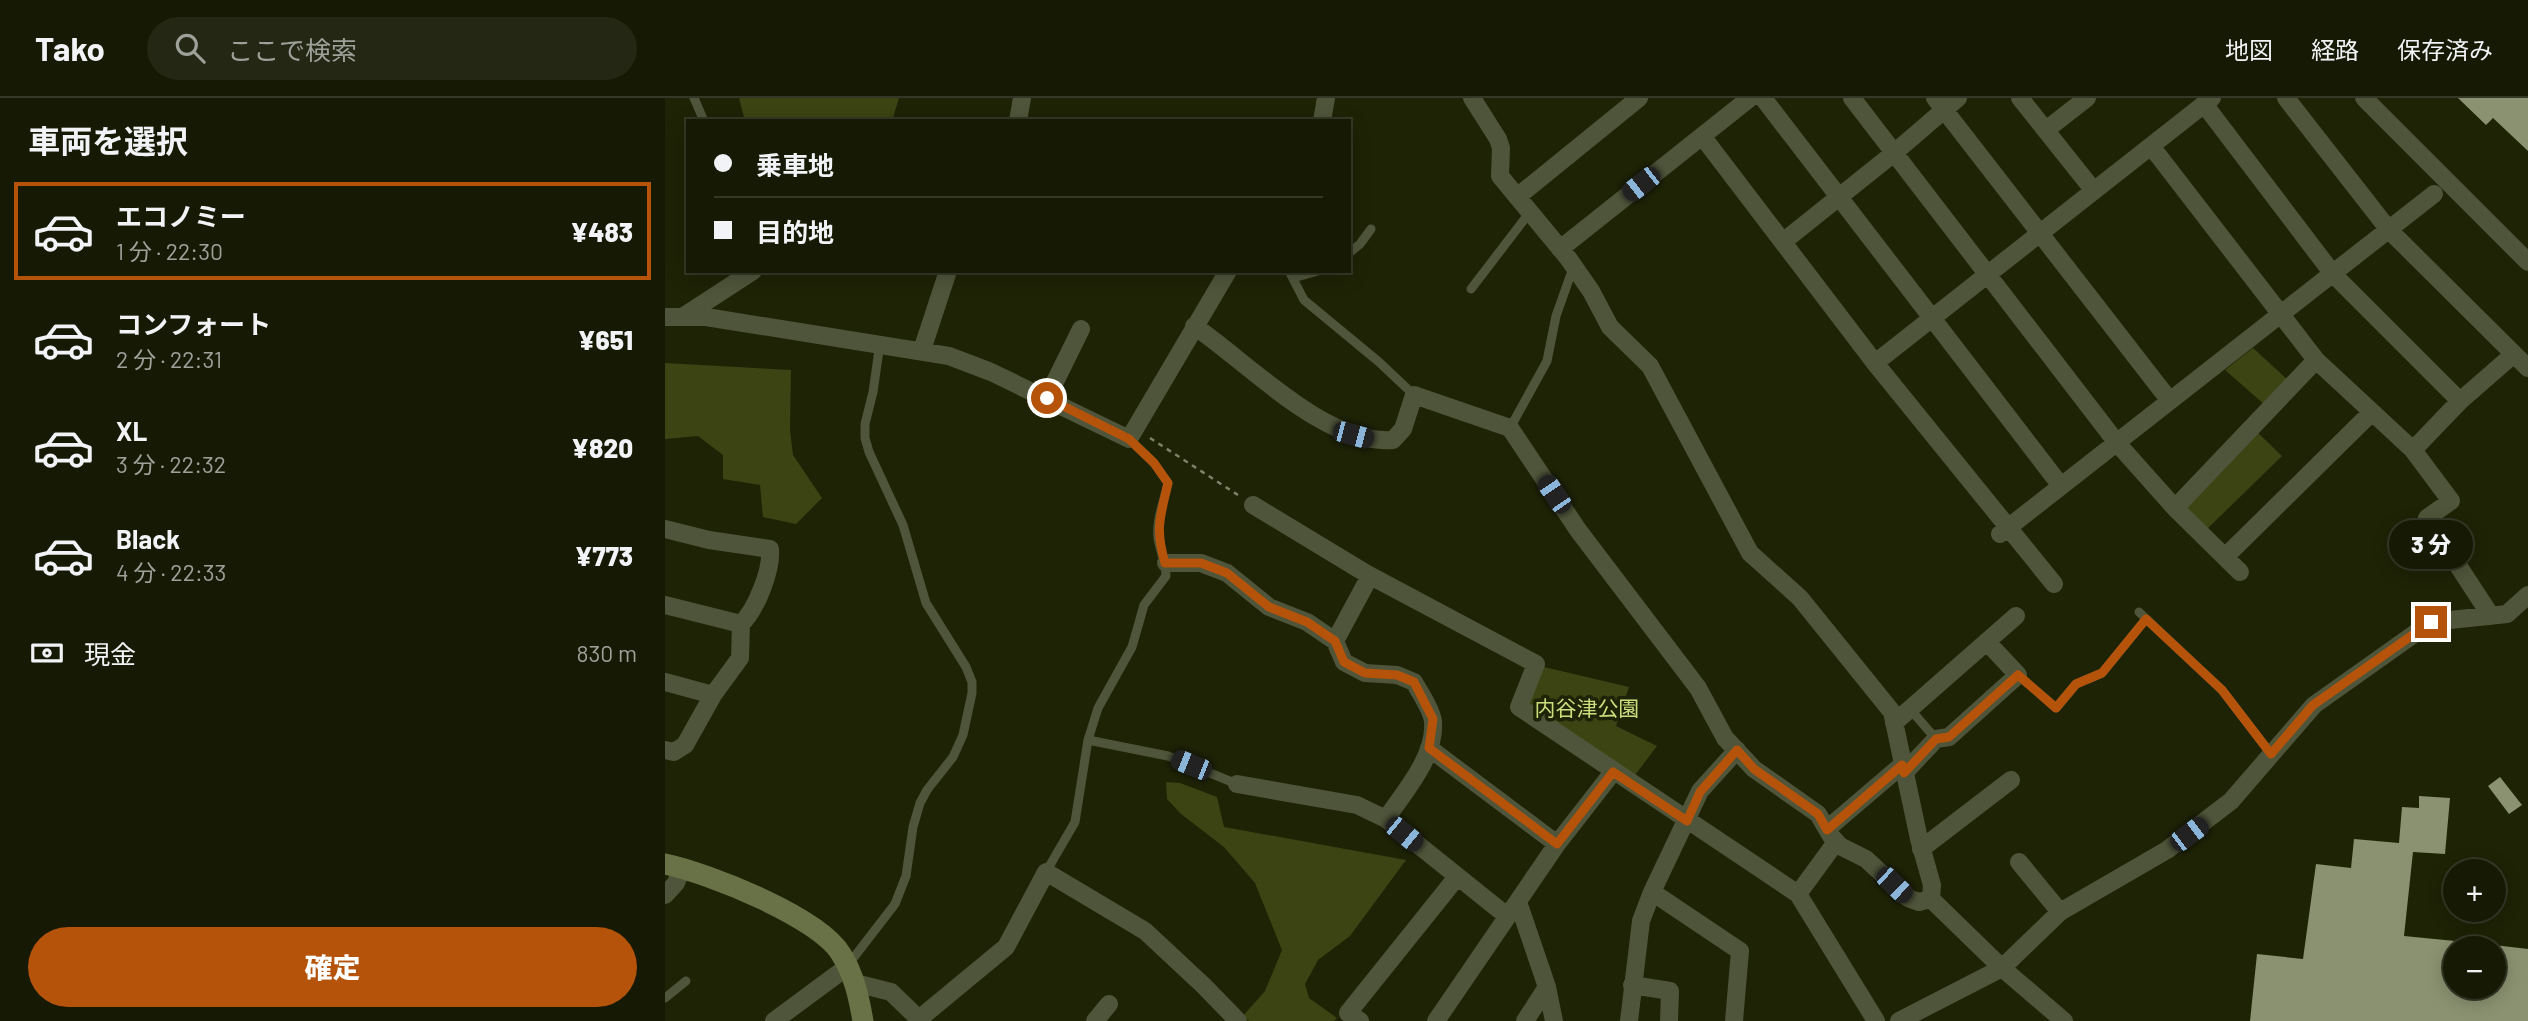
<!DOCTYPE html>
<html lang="ja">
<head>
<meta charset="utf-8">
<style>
	:root { --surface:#161a04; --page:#232713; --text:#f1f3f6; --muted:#9ea19a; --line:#353826; --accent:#b45309 }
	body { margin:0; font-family:Barlow,"Noto Sans JP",sans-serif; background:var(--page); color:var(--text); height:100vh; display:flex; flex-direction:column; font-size:26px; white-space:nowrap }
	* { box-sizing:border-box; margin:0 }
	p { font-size:23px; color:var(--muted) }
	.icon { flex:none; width:38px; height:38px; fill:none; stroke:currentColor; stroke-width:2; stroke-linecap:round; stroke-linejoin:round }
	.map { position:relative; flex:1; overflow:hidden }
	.sheet { display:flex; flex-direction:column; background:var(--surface); width:665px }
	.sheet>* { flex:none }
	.top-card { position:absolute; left:21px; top:21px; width:665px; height:154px; border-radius:0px; box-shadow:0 4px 18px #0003,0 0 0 2px var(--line); display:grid; align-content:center; height:154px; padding:0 28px; background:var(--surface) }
	.fabs { position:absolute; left:1778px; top:761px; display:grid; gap:14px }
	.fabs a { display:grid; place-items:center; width:63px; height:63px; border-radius:50%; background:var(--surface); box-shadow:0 4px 18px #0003,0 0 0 2px var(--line); font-size:35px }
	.end { position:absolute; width:32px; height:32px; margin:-16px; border:9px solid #b45309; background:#fff; box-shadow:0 0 0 4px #fff }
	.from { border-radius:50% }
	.bubble { position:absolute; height:49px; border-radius:24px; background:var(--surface); box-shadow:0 4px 18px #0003,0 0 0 2px var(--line); font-size:23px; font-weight:800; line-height:49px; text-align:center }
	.car { position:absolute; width:21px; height:42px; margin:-21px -10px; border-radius:9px; box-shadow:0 0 5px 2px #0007; background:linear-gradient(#222 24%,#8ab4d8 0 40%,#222 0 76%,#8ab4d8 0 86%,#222 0) }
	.top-card b { display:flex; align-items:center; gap:24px; height:66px; font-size:26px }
	.top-card b+b { border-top:2px solid var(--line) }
	.top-card i { width:18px; height:18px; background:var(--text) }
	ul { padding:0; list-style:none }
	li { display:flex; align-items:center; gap:21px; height:98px; margin:0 14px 10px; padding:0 14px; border:4px solid transparent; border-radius:0px }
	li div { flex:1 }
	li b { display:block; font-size:26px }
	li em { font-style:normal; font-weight:800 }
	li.current { border-color:var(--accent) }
	li>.icon { width:63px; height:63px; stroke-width:1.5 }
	h2 { padding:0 28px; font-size:32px; line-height:84px }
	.pay { display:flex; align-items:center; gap:18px; height:77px; padding:0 28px; font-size:26px }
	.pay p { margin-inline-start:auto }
	.cta { display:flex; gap:14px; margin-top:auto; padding:14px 28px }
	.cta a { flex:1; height:80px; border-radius:42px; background:var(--accent); color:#fff; font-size:28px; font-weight:800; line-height:80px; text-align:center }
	header { display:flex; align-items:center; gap:42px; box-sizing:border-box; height:98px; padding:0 35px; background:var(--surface); border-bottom:2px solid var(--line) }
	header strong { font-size:33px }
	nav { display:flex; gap:38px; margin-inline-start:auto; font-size:24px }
	.search { width:490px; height:63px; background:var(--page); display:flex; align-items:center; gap:18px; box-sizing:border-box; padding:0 24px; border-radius:38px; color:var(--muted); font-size:26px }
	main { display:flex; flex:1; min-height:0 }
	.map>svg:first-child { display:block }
</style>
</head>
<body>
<header>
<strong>Tako</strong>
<div class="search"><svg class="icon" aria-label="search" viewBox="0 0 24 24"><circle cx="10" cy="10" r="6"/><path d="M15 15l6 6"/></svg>ここで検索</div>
<nav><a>地図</a><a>経路</a><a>保存済み</a></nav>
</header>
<main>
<section class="sheet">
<h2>車両を選択</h2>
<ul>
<li class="current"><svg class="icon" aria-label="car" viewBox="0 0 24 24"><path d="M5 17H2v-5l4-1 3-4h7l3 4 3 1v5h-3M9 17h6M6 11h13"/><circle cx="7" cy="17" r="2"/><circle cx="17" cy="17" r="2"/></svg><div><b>エコノミー</b><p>1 分 · 22:30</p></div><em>¥483</em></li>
<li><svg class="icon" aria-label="car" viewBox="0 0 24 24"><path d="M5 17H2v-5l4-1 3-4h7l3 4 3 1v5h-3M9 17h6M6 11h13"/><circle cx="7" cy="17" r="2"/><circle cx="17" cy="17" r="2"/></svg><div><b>コンフォート</b><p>2 分 · 22:31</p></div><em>¥651</em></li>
<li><svg class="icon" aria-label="car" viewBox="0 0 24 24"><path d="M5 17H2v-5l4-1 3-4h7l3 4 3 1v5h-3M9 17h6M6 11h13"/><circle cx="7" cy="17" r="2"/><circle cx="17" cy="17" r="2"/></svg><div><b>XL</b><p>3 分 · 22:32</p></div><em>¥820</em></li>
<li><svg class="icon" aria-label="car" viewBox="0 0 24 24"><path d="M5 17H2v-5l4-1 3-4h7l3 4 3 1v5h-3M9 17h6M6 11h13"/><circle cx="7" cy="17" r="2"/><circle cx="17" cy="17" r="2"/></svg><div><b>Black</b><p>4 分 · 22:33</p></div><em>¥773</em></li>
</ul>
<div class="pay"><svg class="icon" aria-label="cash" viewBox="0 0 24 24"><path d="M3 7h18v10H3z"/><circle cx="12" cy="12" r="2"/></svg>現金<p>830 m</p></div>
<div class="cta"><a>確定</a></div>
</section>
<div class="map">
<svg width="1863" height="923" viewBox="0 0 1863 923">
	<rect width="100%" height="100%" fill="#1e2306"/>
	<!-- green -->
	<path fill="#3b4412" d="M 74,0 L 234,0 L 227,23 L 80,23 Z
		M 1588,250 L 1623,282 L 1600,307 L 1560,272 Z
		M 0,265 L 126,272 L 125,332 L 128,357 L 157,400 L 131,426 L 98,419 L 95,387 L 58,381 L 58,357 L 33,338 L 0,341 Z
		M 1590,332 L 1617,358 L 1539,434 L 1520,414 L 1520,403 Z
		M 879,569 L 964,589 L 951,628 L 992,648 L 967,681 L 866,611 L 864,602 Z
		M 501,684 L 515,685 L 552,699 L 559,729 L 741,762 L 685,838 L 653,862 L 640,886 L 644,900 L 672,920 L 669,923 L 584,923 L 578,918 L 600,893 L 617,852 L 590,785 L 559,749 L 516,716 L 502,701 Z"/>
	<!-- building -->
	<path fill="#8a9271" d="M 1793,0 L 1863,0 L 1863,53 L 1828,20 L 1821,27 Z
		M 1835,679 L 1857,707 L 1844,716 L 1823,688 Z
		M 1754,698 L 1785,700 L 1780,756 L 1748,754 L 1739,838 L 1790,843 L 1790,889 L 1829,889 L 1829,847 L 1863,851 L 1863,923 L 1585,923 L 1592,856 L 1638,861 L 1651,766 L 1686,770 L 1689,741 L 1734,745 L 1737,709 L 1754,710 Z"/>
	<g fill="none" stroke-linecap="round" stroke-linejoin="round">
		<!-- path -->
		<path stroke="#7d826a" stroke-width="2.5" stroke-dasharray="5 5" stroke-linecap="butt" d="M 485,340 L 573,397"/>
		<!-- lane -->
		<path stroke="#4f553a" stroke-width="9" d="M 29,0 L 39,23
			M 684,155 L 695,146 L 706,131
			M 624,173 L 639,202 L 714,264 L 749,297
			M 628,180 L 653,173
			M 806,191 L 865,114
			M 845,330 L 882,263 L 891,218 L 908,170
			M 1474,514 L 1557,592 L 1606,656
			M 1353,577 L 1391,610 L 1411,586 L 1437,575 L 1481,521
			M 1245,611 L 1271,641
			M 423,642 L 503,658 L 572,686
			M 381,774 L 410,724 L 423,642 L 433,610 L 467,549 L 479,507 L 501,478 C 501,465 495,453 493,440 C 491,422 499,403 503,385 L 489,365 L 464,341
			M 183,867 L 230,806 L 241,778 L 248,729 L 255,705 L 262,692 L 288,659 L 298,637 L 307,595 L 307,584 L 301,569 L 261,505 L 238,427 L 204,354 L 200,340 L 200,326 L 208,294 L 215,245
			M 0,900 L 21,883"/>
		<!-- street -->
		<path stroke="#4f553a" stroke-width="18" d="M 807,0 L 833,41 L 836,50 L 835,78 L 903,160 L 926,193 L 945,229 L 985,268 L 1085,455 L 1135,500 L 1227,614 L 1254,741 L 1267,787 L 1266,801 L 1337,870 L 1399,923
			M 1098,0 L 1396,388
			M 1187,0 L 1452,345 L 1510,410 L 1575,474
			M 1270,0 L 1505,303
			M 1355,0 L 1429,93
			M 1621,0 L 1724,132 L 1863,270
			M 1699,0 L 1863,164
			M 1539,6 L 1668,176 L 1795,303
			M 353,23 L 357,0
			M 657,23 L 661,0
			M 1381,32 L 1422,0
			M 1037,38 L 1210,265 L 1389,486
			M 1486,48 L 1651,262 L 1748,352 L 1786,403 L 1762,420 L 1826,518
			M 852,99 L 974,0
			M 1119,143 L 1229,55 L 1293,0
			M 895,151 L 1085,0
			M 19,218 L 88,173
			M 0,219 L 41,219 L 284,258 L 326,274 L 464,341 L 563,173
			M 529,228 C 584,265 659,347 728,342 L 738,331 L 749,297 L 845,330 L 913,432 L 1033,590 L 1060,640 L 1089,671 L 1153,716 L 1166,738 L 1175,748 L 1201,761 L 1243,800 L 1254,804 L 1266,801
			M 257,252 L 283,173
			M 1210,265 L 1547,0
			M 382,300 L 416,231
			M 1748,352 L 1795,303 L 1849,256
			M 588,407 L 702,476 L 871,566 L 854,609 L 1133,796 L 1211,923
			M 1510,410 L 1651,262
			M 0,431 L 44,442 L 105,451 C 107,472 91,512 76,526 L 0,507
			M 1335,436 L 1769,96
			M 1560,459 L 1706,315
			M 501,465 L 536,465 L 562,475 L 604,509 L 642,524 L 670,543 L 679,564 L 700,575 L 732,577 L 749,584 C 755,595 766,610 768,623 C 771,659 739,694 721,721 L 692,707 L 572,686
			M 670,543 L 705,478
			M 0,584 L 48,597
			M 1229,625 L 1351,518
			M 764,650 L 892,746
			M 0,652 L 9,654 L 20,647 L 48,597 L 75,560 L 76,526
			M 1239,675 L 1271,641 L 1284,639 L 1353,577 L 1322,544
			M 721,721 L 842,818
			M 1162,731 L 1237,667
			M 1256,751 L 1346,682
			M 1354,764 L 1395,814
			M 987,794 L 1075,853 L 1069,923
			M 1133,796 L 1171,744
			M 0,797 L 11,785 L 17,770
			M 853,804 L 882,889 L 889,923
			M 190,885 L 226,894 L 256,923
			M 967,887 L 1005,893 L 1004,923
			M 254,921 L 341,849 L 381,774 L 480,833 L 539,888 L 573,923
			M 109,923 L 182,869
			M 430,923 L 444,906
			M 695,923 L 683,915 L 792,779
			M 771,923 L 892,746 L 948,674
			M 860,923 L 882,889
			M 964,923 L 976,823 L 987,794 L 1035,693 L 1072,652
			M 1234,923 L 1337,870 L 1395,814 L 1502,752 L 1566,703 L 1649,607 L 1766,524 L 1842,516 L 1863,497"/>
		<!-- secondary -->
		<path stroke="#697247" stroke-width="21" d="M 0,766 C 43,775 154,819 176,856 C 189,876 194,900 198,923"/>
	</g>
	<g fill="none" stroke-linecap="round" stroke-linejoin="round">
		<!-- route -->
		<path stroke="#b45309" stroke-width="9" d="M 382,300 L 464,341 L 489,365 L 503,385 C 495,420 490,430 500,465 L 536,465 L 562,475 L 604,509 L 642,524 L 670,543 L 679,564 L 700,575 L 732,577 L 749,584 L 768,621 L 764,650 L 892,746 L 948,674 L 1022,723 L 1035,694 L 1072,652 L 1089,671 L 1153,716 L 1162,732 L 1237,667 L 1239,675 L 1271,641 L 1284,639 L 1353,577 L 1391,610 L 1411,586 L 1437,575 L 1481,521 L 1557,592 L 1606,656 L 1648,607 L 1766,524"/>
	</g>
	<g text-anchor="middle" stroke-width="7" stroke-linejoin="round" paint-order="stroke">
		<!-- park labels -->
		<g font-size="21" fill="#cbde7e" stroke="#1e2306">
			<text x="922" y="618">内谷津公園</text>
		</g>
	</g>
</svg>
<div class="fabs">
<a>+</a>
<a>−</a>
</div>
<i class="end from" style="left:382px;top:300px"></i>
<i class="end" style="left:1766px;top:524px"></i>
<div class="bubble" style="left:1724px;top:422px;width:84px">3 分</div>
<i class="car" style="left:976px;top:86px;rotate:232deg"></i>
<i class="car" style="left:688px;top:337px;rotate:105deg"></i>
<i class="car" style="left:889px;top:396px;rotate:326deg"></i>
<i class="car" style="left:526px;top:667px;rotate:292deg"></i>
<i class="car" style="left:739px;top:736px;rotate:129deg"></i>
<i class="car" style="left:1524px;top:736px;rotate:53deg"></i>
<i class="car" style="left:1229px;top:787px;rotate:134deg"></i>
<div class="top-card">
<b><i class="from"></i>乗車地</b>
<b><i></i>目的地</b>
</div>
</div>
</main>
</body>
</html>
